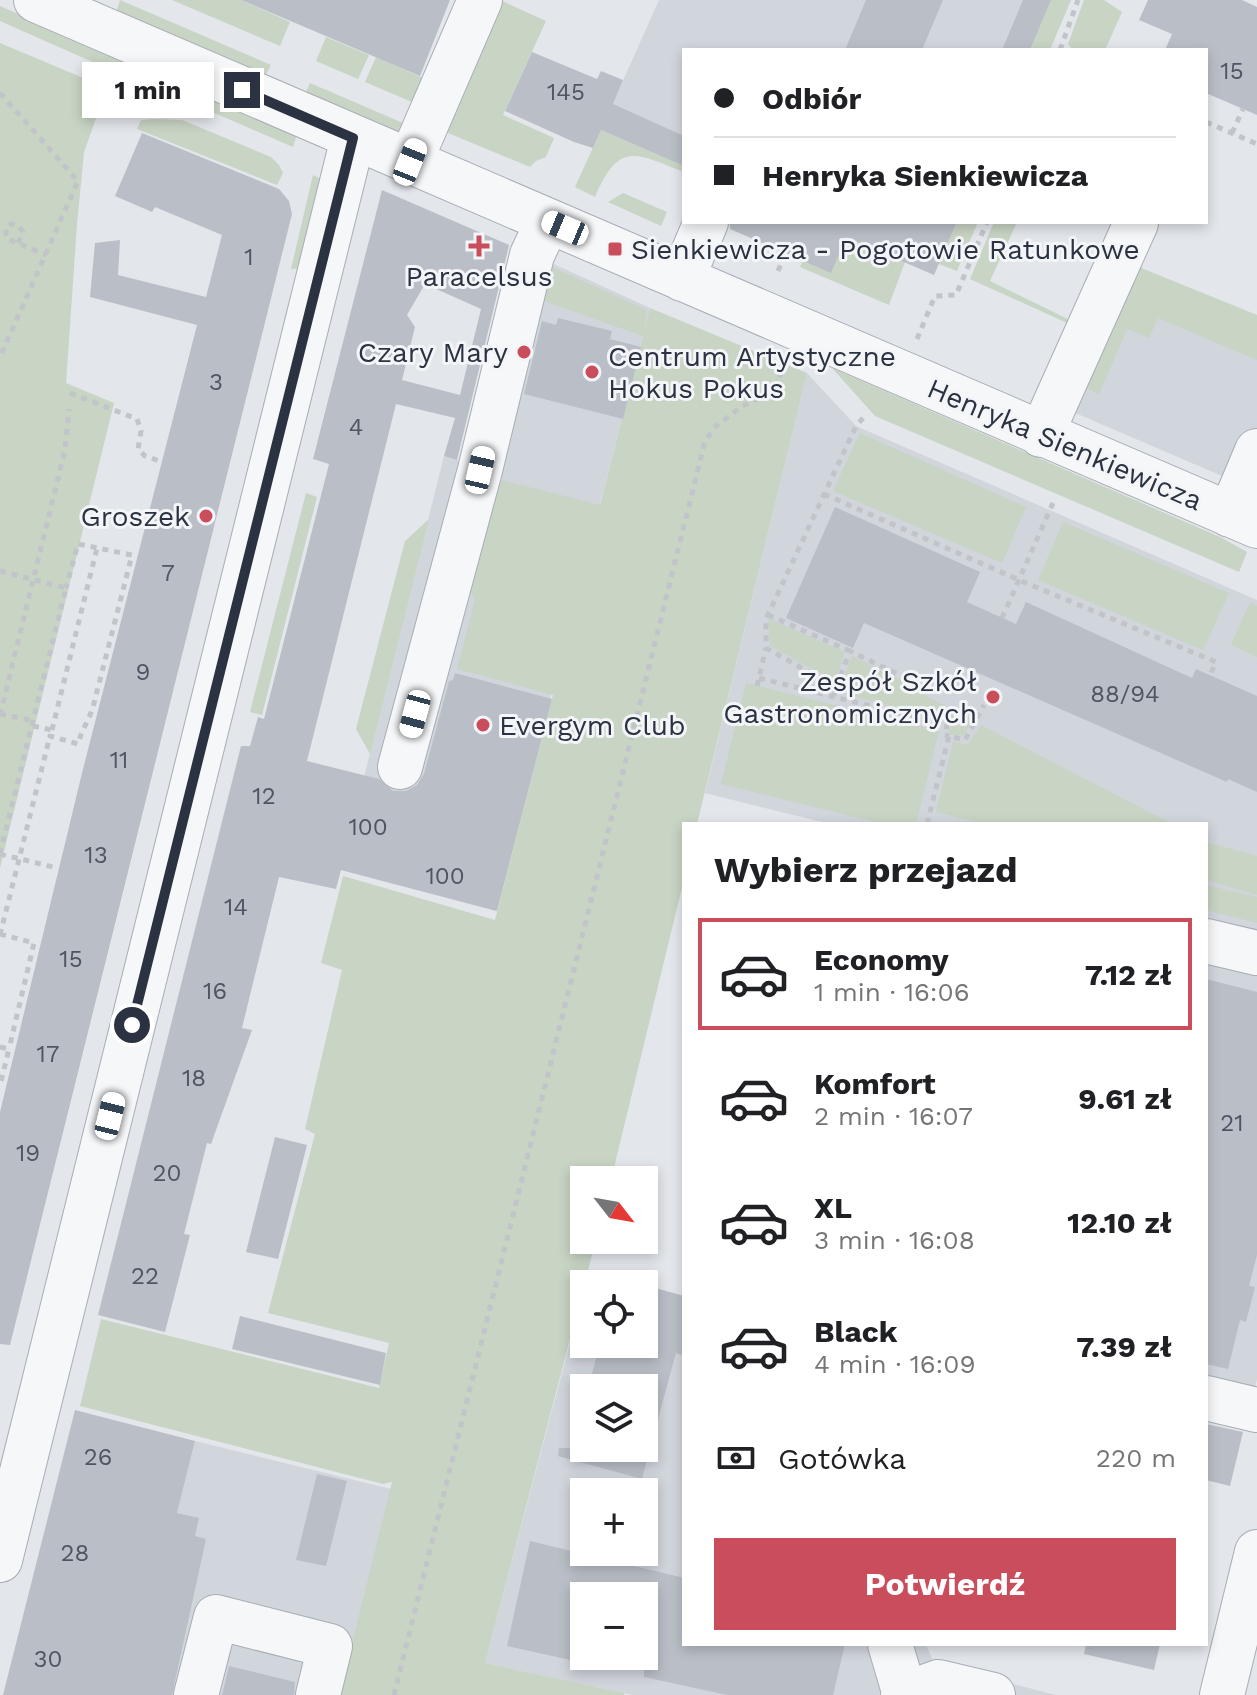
<!DOCTYPE html>
<html lang="pl">
<head>
<meta charset="utf-8">
<style>
	:root { --surface:#fff; --page:#f6f6f6; --text:#202124; --muted:#757577; --line:#e0e0e0; --accent:#ca4d5c }
	body { margin:0; font-family:"Work Sans",sans-serif; background:var(--page); color:var(--text); height:100vh; display:flex; flex-direction:column; font-size:30px; white-space:nowrap }
	* { box-sizing:border-box; margin:0 }
	p { font-size:26px; color:var(--muted) }
	.icon { flex:none; width:44px; height:44px; fill:none; stroke:currentColor; stroke-width:2; stroke-linecap:round; stroke-linejoin:round }
	.map { position:relative; flex:1; overflow:hidden }
	.drawer { position:absolute; left:682px; top:822px; width:526px; height:824px; display:flex; flex-direction:column; background:var(--surface); border-radius:0px; box-shadow:0 4px 12px #0003 }
	.drawer>* { flex:none }
	.hud { position:absolute; left:682px; top:48px; width:526px; height:176px; border-radius:0px; box-shadow:0 4px 12px #0003; display:grid; align-content:center; height:176px; padding:0 32px; background:var(--surface) }
	.needle { width:52px; rotate:121deg }
	.tools { position:absolute; left:570px; top:1166px; display:grid; gap:16px }
	.tools a { display:grid; place-items:center; width:88px; height:88px; border-radius:0px; background:var(--surface); box-shadow:0 4px 12px #0003; font-size:40px }
	.end { position:absolute; width:36px; height:36px; margin:-18px; border:10px solid #2b3342; background:#fff; box-shadow:0 0 0 4px #fff }
	.from { border-radius:50% }
	.bubble { position:absolute; height:56px; border-radius:0px; background:var(--surface); box-shadow:0 4px 12px #0003; font-size:26px; font-weight:700; line-height:56px; text-align:center }
	.car { position:absolute; width:24px; height:48px; margin:-24px -12px; border-radius:10px; box-shadow:0 0 6px 2px #0007; background:linear-gradient(#fff 24%,#345 0 40%,#fff 0 76%,#345 0 86%,#fff 0) }
	.hud b { display:flex; align-items:center; gap:28px; height:76px; font-size:30px }
	.hud b+b { border-top:2px solid var(--line) }
	.hud i { width:20px; height:20px; background:var(--text) }
	ul { padding:0; list-style:none }
	li { display:flex; align-items:center; gap:24px; height:112px; margin:0 16px 12px; padding:0 16px; border:4px solid transparent; border-radius:0px }
	li div { flex:1 }
	li b { display:block; font-size:30px }
	li em { font-style:normal; font-weight:700 }
	li.current { border-color:var(--accent) }
	li>.icon { width:72px; height:72px; stroke-width:1.5 }
	h2 { padding:0 32px; font-size:36px; line-height:96px }
	.pay { display:flex; align-items:center; gap:20px; height:88px; padding:0 32px; font-size:30px }
	.pay p { margin-inline-start:auto }
	.action { display:flex; gap:16px; margin-top:auto; padding:16px 32px }
	.action a { flex:1; height:92px; border-radius:0px; background:var(--accent); color:#fff; font-size:32px; font-weight:700; line-height:92px; text-align:center }
	.map>svg:first-child { display:block }
</style>
</head>
<body>
<div class="map">
<svg width="1257" height="1695" viewBox="0 0 1257 1695">
	<rect width="100%" height="100%" fill="#e3e6eb"/>
	<!-- built -->
	<path fill="#d1d5dc" fill-rule="evenodd" d="M 659,0 L 1051,0 L 1030,50 L 684,50 L 684,166 L 601,130 Z
		M 521,249 L 650,308 L 496,911 L 341,870 L 444,456 L 467,463 Z
		M 1126,289 L 1257,345 L 1257,491 L 1073,412 Z
		M 807,373 L 856,426 L 1257,600 L 1257,1379 L 1244,1429 L 1206,1420 L 1206,824 L 830,824 L 705,793 Z
		M 644,1285 L 684,1296 L 684,1644 L 926,1644 L 934,1664 L 1056,1695 L 633,1695 L 485,1663 L 584,1290 L 584,1344 L 644,1344 ZM 584,1388 L 644,1388 L 644,1448 L 584,1448 ZM 584,1492 L 644,1492 L 644,1552 L 584,1552 ZM 584,1596 L 644,1596 L 644,1656 L 584,1656 Z
		M 195,1441 L 391,1489 L 339,1695 L 131,1695 Z"/>
	<!-- green -->
	<path fill="#c8d4c4" d="M 120,0 L 271,65 L 265,77 L 116,12 Z
		M 172,0 L 241,0 L 290,22 L 280,46 Z
		M 500,0 L 546,21 L 503,115 L 554,138 L 546,157 L 536,161 L 530,167 L 436,128 Z
		M 1051,0 L 1071,0 L 1050,50 L 1030,50 Z
		M 1084,0 L 1104,0 L 1122,12 L 1105,50 L 1073,50 L 1068,44 Z
		M 0,6 L 124,61 L 126,66 L 122,75 L 0,21 Z
		M 326,37 L 369,55 L 358,79 L 316,61 Z
		M 0,43 L 107,88 L 84,152 L 77,224 L 66,383 L 114,403 L 0,868 Z
		M 376,57 L 423,78 L 412,102 L 365,82 Z
		M 145,71 L 297,134 L 293,147 L 136,79 L 139,73 Z
		M 310,83 L 410,126 L 404,137 L 305,94 Z
		M 157,119 L 182,120 L 271,157 L 279,165 L 283,173 L 277,185 L 137,129 L 141,120 Z
		M 601,130 L 684,166 L 684,175 L 681,171 C 635,152 618,142 595,197 L 575,187 Z
		M 313,175 L 323,180 L 302,268 L 291,269 Z
		M 623,193 L 667,212 L 661,226 L 608,202 Z
		M 811,222 L 905,262 L 889,305 L 800,267 L 810,244 Z
		M 957,222 L 978,222 L 957,271 L 939,264 Z
		M 994,222 L 1017,222 L 990,281 L 1072,321 L 1076,327 L 970,279 Z
		M 543,263 L 647,310 L 644,330 L 650,308 L 807,373 L 697,824 L 684,824 L 684,879 L 611,1180 L 584,1180 L 584,1240 L 596,1240 L 485,1663 L 624,1693 L 624,1695 L 339,1695 L 392,1482 L 383,1484 L 80,1406 L 101,1319 L 379,1388 L 389,1343 L 268,1313 L 315,1134 L 305,1129 L 342,970 L 321,963 L 343,876 L 495,920 L 553,695 L 457,669 L 475,600 L 470,590 L 497,479 L 600,505 L 643,336 L 532,297 Z
		M 1129,263 L 1257,315 L 1257,360 L 1158,318 L 1149,338 L 1127,329 L 1099,394 L 1084,387 Z
		M 832,368 L 1220,537 L 1247,552 L 1239,572 L 875,416 Z
		M 860,433 L 1026,507 L 1002,563 L 833,491 Z
		M 306,493 L 317,497 L 262,715 L 250,712 Z
		M 429,519 L 370,754 L 356,729 L 405,541 Z
		M 1063,522 L 1229,593 L 1203,650 L 1038,580 Z
		M 1250,602 L 1257,606 L 1257,657 L 1231,645 Z
		M 768,618 L 845,652 L 835,681 L 770,646 Z
		M 852,656 L 921,690 L 928,697 L 973,720 L 963,736 L 949,734 L 950,723 L 838,692 Z
		M 746,683 L 939,731 L 916,824 L 883,824 L 721,784 Z
		M 981,725 L 1172,824 L 984,824 L 936,812 L 953,741 L 967,745 Z
		M 1206,842 L 1257,856 L 1257,895 L 1206,880 Z
		M 1206,885 L 1257,897 L 1257,923 L 1206,910 Z"/>
	<!-- building -->
	<path fill="#babfc7" fill-rule="evenodd" d="M 241,0 L 450,0 L 420,76 Z
		M 866,0 L 943,0 L 922,50 L 845,50 Z
		M 1023,0 L 1051,0 L 1030,50 L 1002,50 Z
		M 1148,0 L 1242,0 L 1257,7 L 1257,115 L 1206,93 L 1206,50 L 1165,50 L 1172,34 L 1139,20 Z
		M 532,52 L 597,79 L 601,71 L 623,80 L 613,104 L 684,136 L 684,166 L 601,130 L 593,148 L 574,142 L 505,111 Z
		M 142,133 L 279,189 L 289,201 L 292,214 L 10,1345 L 0,1344 L 0,1112 L 83,769 L 197,325 L 90,297 L 95,243 L 120,240 L 118,275 L 206,297 L 222,235 L 155,207 L 152,212 L 115,196 Z
		M 382,190 L 509,245 L 457,460 L 444,456 L 455,418 L 396,404 L 307,761 L 379,779 L 393,791 L 406,791 L 417,785 L 424,774 L 449,681 L 453,680 L 455,673 L 552,699 L 497,911 L 341,870 L 336,889 L 279,877 L 242,1028 L 252,1030 L 211,1144 L 207,1143 L 184,1234 L 190,1235 L 165,1332 L 98,1315 L 241,746 L 250,746 L 258,717 L 264,719 L 329,464 L 313,459 ZM 425,284 L 481,309 L 460,395 L 402,380 L 415,327 L 407,315 Z
		M 730,222 L 957,222 L 934,275 L 846,237 L 831,273 L 730,229 Z
		M 558,318 L 612,331 L 610,339 L 641,347 L 623,419 L 524,394 L 542,321 L 556,325 Z
		M 835,507 L 980,572 L 967,602 L 1016,624 L 1026,602 L 1192,678 L 1196,669 L 1257,696 L 1257,792 L 1228,779 L 1227,782 L 864,623 L 853,648 L 786,618 Z
		M 1206,979 L 1257,992 L 1257,1255 L 1249,1286 L 1255,1287 L 1246,1322 L 1240,1320 L 1228,1369 L 1206,1364 Z
		M 275,1137 L 307,1145 L 278,1259 L 246,1252 Z
		M 644,1285 L 684,1296 L 684,1356 L 676,1353 L 652,1441 L 644,1440 L 644,1388 L 588,1388 L 600,1344 L 644,1344 Z
		M 240,1316 L 386,1353 L 380,1385 L 232,1349 Z
		M 75,1410 L 195,1441 L 177,1513 L 199,1518 L 195,1536 L 206,1539 L 172,1695 L 3,1695 Z
		M 1206,1424 L 1243,1432 L 1230,1486 L 1206,1480 Z
		M 559,1448 L 650,1448 L 642,1479 L 558,1456 Z
		M 317,1474 L 347,1481 L 326,1566 L 296,1560 Z
		M 530,1541 L 684,1578 L 684,1644 L 845,1644 L 833,1695 L 727,1695 L 644,1677 L 644,1596 L 584,1596 L 584,1663 L 507,1646 Z
		M 1086,1644 L 1160,1644 L 1154,1670 L 1084,1654 Z
		M 229,1666 L 295,1682 L 294,1695 L 222,1695 Z"/>
	<g fill="none" stroke-linecap="round" stroke-linejoin="round">
		<!-- minor casing -->
		<g stroke="#a8adb5" stroke-width="46">
			<path id="minor" d="M 36,0 L 1257,526
				M 410,162 L 480,0
				M 682,279 L 706,222
				M 1041,435 L 1136,223
				M 1230,515 L 1257,451
				M 400,767 L 480,470 L 532,255 L 548,221
				M 1206,941 L 1257,953
				M 1206,1398 L 1257,1410
				M 0,1560 L 353,138
				M 890,1644 L 905,1695
				M 196,1695 L 216,1617 L 330,1646 L 318,1695
				M 903,1695 L 938,1682 L 993,1695
				M 1222,1695 L 1257,1552"/>
		</g>
		<!-- path -->
		<path stroke="#c1c4c9" stroke-width="5" stroke-dasharray="6 6" stroke-linecap="butt" d="M 1060,50 L 1078,0
			M 0,93 L 78,181 L 0,357
			M 1206,122 L 1257,144
			M 1232,133 L 1243,109
			M 18,243 L 23,232 L 18,225 L 11,224 L 6,228 L 6,237 L 10,240 L 46,255
			M 778,271 L 787,250
			M 917,339 L 935,296 L 956,295 L 987,222
			M 70,393 L 137,419 L 141,431 L 138,449 L 145,456 L 162,462
			M 824,494 L 1019,580 L 1216,662 L 1210,675
			M 0,571 L 66,588 L 0,853
			M 768,615 L 850,651
			M 1002,618 L 1053,503
			M 759,678 L 947,725 L 945,735 L 949,736
			M 757,686 L 766,648
			M 836,687 L 850,651 L 926,688 L 945,682
			M 834,696 L 836,687 L 766,648 L 766,619 L 856,426 L 863,418
			M 0,714 L 34,721
			M 0,715 L 65,450 L 69,409
			M 33,726 L 52,730 L 50,736 L 78,744 C 82,729 89,720 93,707 L 132,555 L 78,544 L 66,588
			M 52,730 L 97,548
			M 927,824 L 949,736 L 965,740 L 984,705
			M 0,854 L 53,867
			M 0,934 L 34,943 L 9,1049
			M 0,935 L 50,736
			M 0,1047 L 9,1049 L 0,1085
			M 394,1695 L 705,441 L 716,426 L 741,407 L 771,392 L 788,361"/>
		<!-- minor -->
		<use href="#minor" stroke="#f6f7f9" stroke-width="44"/>
	</g>
	<g fill="none" stroke-linecap="round" stroke-linejoin="round">
		<!-- route -->
		<path stroke="#2b3342" stroke-width="10" d="M 132,1025 L 353,138 L 242,90"/>
	</g>
	<!-- markers -->
	<g fill="#ca4d5c" stroke="#f3f5f8" stroke-width="3">
		<path d="M475 234h8v8h8v8h-8v8h-8v-8h-8v-8h8z"/>
		<rect x="607" y="241" width="16" height="16" rx="4"/>
		<circle cx="524" cy="352" r="8"/>
		<circle cx="592" cy="372" r="8"/>
		<circle cx="206" cy="516" r="8"/>
		<circle cx="993" cy="697" r="8"/>
		<circle cx="483" cy="725" r="8"/>
	</g>
	<g text-anchor="middle" stroke-width="6" stroke-linejoin="round" paint-order="stroke">
		<!-- number labels -->
		<g font-size="24" fill="#4f5663">
			<text x="1232" y="79">15</text>
			<text x="566" y="100">145</text>
			<text x="249" y="265">1</text>
			<text x="216" y="390">3</text>
			<text x="356" y="435">4</text>
			<text x="168" y="581">7</text>
			<text x="143" y="680">9</text>
			<text x="1125" y="702">88/94</text>
			<text x="119" y="768">11</text>
			<text x="264" y="804">12</text>
			<text x="368" y="835">100</text>
			<text x="96" y="863">13</text>
			<text x="445" y="884">100</text>
			<text x="236" y="915">14</text>
			<text x="71" y="967">15</text>
			<text x="215" y="999">16</text>
			<text x="48" y="1062">17</text>
			<text x="194" y="1086">18</text>
			<text x="1232" y="1131">21</text>
			<text x="28" y="1161">19</text>
			<text x="167" y="1181">20</text>
			<text x="145" y="1284">22</text>
			<text x="98" y="1465">26</text>
			<text x="75" y="1561">28</text>
			<text x="48" y="1667">30</text>
		</g>
		<!-- poi labels -->
		<g font-size="28" fill="#2b3342" stroke="#f3f5f8" text-anchor="start">
			<text x="631" y="259">Sienkiewicza - Pogotowie Ratunkowe</text>
			<text x="479" y="286" text-anchor="middle">Paracelsus</text>
			<text x="508" y="362" text-anchor="end">Czary Mary</text>
			<text x="608" y="366">Centrum Artystyczne<tspan x="608" dy="32">Hokus Pokus</tspan></text>
			<text x="190" y="526" text-anchor="end">Groszek</text>
			<text x="977" y="691" text-anchor="end">Zespół Szkół<tspan x="977" dy="32">Gastronomicznych</tspan></text>
			<text x="499" y="735">Evergym Club</text>
		</g>
		<!-- street labels -->
		<g font-size="28" fill="#2b3342" stroke="#f3f5f8">
			<text transform="translate(1065 444) rotate(23)" y="10">Henryka Sienkiewicza</text>
		</g>
	</g>
</svg>
<div class="tools">
<a><svg class="needle" viewBox="-14 -14 28 28"><path d="M0-13l5 13h-10z" fill="#e53935"/><path d="M0 13l5-13h-10z" fill="#757577"/></svg></a>
<a><svg class="icon" aria-label="locate" viewBox="0 0 24 24"><circle cx="12" cy="12" r="6"/><path d="M12 2v4M12 18v4M2 12h4M18 12h4"/></svg></a>
<a><svg class="icon" aria-label="layers" viewBox="0 0 24 24"><path d="M12 4l9 5-9 5-9-5zM3 14l9 5 9-5"/></svg></a>
<a>+</a>
<a>−</a>
</div>
<i class="end from" style="left:132px;top:1025px"></i>
<i class="end" style="left:242px;top:90px"></i>
<div class="bubble" style="left:82px;top:62px;width:132px">1 min</div>
<i class="car" style="left:410px;top:162px;rotate:22deg"></i>
<i class="car" style="left:565px;top:228px;rotate:293deg"></i>
<i class="car" style="left:480px;top:470px;rotate:13deg"></i>
<i class="car" style="left:415px;top:714px;rotate:195deg"></i>
<i class="car" style="left:110px;top:1116px;rotate:14deg"></i>
<div class="hud">
<b><i class="from"></i>Odbiór</b>
<b><i></i>Henryka Sienkiewicza</b>
</div>
<section class="drawer">
<h2>Wybierz przejazd</h2>
<ul>
<li class="current"><svg class="icon" aria-label="car" viewBox="0 0 24 24"><path d="M5 17H2v-5l4-1 3-4h7l3 4 3 1v5h-3M9 17h6M6 11h13"/><circle cx="7" cy="17" r="2"/><circle cx="17" cy="17" r="2"/></svg><div><b>Economy</b><p>1 min · 16:06</p></div><em>7.12 zł</em></li>
<li><svg class="icon" aria-label="car" viewBox="0 0 24 24"><path d="M5 17H2v-5l4-1 3-4h7l3 4 3 1v5h-3M9 17h6M6 11h13"/><circle cx="7" cy="17" r="2"/><circle cx="17" cy="17" r="2"/></svg><div><b>Komfort</b><p>2 min · 16:07</p></div><em>9.61 zł</em></li>
<li><svg class="icon" aria-label="car" viewBox="0 0 24 24"><path d="M5 17H2v-5l4-1 3-4h7l3 4 3 1v5h-3M9 17h6M6 11h13"/><circle cx="7" cy="17" r="2"/><circle cx="17" cy="17" r="2"/></svg><div><b>XL</b><p>3 min · 16:08</p></div><em>12.10 zł</em></li>
<li><svg class="icon" aria-label="car" viewBox="0 0 24 24"><path d="M5 17H2v-5l4-1 3-4h7l3 4 3 1v5h-3M9 17h6M6 11h13"/><circle cx="7" cy="17" r="2"/><circle cx="17" cy="17" r="2"/></svg><div><b>Black</b><p>4 min · 16:09</p></div><em>7.39 zł</em></li>
</ul>
<div class="pay"><svg class="icon" aria-label="cash" viewBox="0 0 24 24"><path d="M3 7h18v10H3z"/><circle cx="12" cy="12" r="2"/></svg>Gotówka<p>220 m</p></div>
<div class="action"><a>Potwierdź</a></div>
</section>
</div>
</body>
</html>
